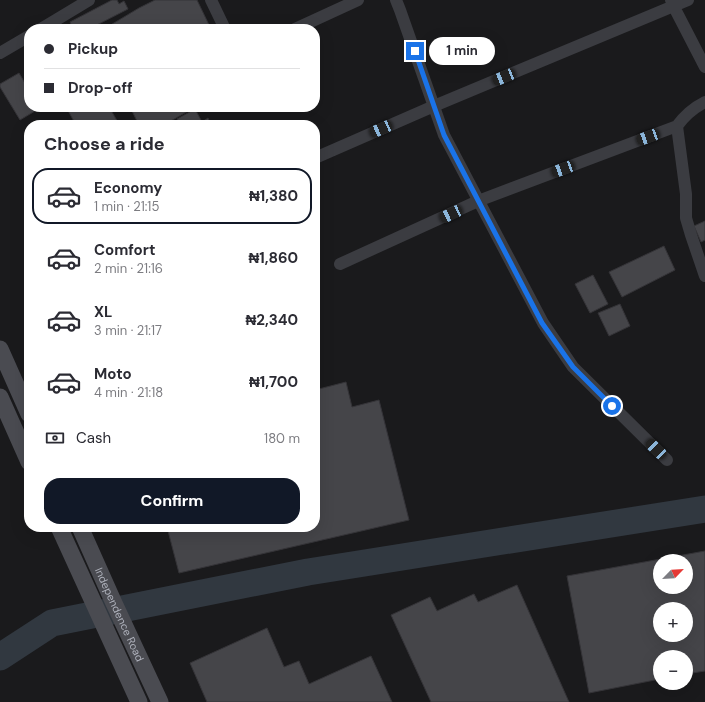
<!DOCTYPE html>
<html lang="en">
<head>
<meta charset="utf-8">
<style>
	:root { --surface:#fff; --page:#f2f2f3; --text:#2b2b33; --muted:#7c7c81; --line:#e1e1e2; --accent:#111827 }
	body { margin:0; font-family:"DM Sans",sans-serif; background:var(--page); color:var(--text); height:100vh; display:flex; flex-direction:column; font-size:15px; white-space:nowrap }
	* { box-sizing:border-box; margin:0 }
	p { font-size:13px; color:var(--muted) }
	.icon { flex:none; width:22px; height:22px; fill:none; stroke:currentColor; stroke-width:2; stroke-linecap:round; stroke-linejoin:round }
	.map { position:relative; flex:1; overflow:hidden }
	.sheet { position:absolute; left:24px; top:120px; width:296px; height:412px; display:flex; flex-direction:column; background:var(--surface); border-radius:16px; box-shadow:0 4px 16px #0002 }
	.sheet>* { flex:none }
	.top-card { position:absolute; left:24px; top:24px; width:296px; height:88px; border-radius:16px; box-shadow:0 4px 16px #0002; display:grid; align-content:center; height:88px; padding:0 20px; background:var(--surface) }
	.needle { width:26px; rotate:65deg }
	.fabs { position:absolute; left:653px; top:554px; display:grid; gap:8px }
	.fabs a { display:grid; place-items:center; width:40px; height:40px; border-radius:50%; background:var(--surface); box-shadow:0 4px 16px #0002; font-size:20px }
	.end { position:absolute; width:18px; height:18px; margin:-9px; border:5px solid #1a73e8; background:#fff; box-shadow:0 0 0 2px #fff }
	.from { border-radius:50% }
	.bubble { position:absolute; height:28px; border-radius:14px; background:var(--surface); box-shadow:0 4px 16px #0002; font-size:13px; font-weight:700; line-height:28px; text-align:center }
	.car { position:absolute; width:12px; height:24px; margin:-12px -6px; border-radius:5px; box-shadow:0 0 3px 1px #0007; background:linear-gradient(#222 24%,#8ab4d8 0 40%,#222 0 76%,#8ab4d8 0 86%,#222 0) }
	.top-card b { display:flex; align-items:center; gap:14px; height:38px; font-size:15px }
	.top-card b+b { border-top:1px solid var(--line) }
	.top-card i { width:10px; height:10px; background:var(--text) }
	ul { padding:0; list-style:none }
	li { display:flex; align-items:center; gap:12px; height:56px; margin:0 8px 6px; padding:0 12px; border:2px solid transparent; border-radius:16px }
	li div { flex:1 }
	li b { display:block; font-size:15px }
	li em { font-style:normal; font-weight:700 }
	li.selected { border-color:var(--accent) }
	li>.icon { width:36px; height:36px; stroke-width:1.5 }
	h2 { padding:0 20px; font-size:18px; line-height:48px }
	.pay { display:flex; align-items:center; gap:10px; height:44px; padding:0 20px; font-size:15px }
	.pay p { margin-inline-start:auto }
	.button { display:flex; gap:8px; margin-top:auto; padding:8px 20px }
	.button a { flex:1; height:46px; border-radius:16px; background:var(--accent); color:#fff; font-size:16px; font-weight:700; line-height:46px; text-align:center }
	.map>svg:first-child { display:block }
</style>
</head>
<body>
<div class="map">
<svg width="705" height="702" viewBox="0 0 705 702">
	<rect width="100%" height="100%" fill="#1a1a1c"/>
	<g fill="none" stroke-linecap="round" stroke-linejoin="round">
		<!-- river -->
		<path stroke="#313840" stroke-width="27" d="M 0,657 L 52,623 L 308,572 L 705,509"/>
	</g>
	<!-- building -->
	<path fill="#454549" stroke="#353438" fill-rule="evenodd" d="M 112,0 L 117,0 L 119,4 L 124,1 L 128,9 L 89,29 L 73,29 L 70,22 Z
		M 155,0 L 197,0 L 211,29 L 104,29 L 139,8 Z
		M 19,73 L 29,90 L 29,107 L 39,107 L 40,108 L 20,120 L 0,87 L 0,84 Z
		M 66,107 L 94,107 L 96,111 L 103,107 L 109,107 L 119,124 L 117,125 L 76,125 Z
		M 130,107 L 195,107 L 164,125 L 139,125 Z
		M 195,109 L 202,122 L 208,118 L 211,125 L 181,125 L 177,119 Z
		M 705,221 L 705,240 L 701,242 L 694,226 Z
		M 664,246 L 675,270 L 622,297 L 609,272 Z
		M 593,275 L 608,304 L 590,313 L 575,284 Z
		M 620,304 L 630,326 L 609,336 L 598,313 Z
		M 346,382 L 352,407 L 379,400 L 409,520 L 179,573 L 167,527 L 315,527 L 315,390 Z
		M 705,551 L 705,671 L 686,674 L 686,657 L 660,657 L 660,679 L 589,693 L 567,576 ZM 660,561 L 686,561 L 686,587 L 660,587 ZM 660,609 L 686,609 L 686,635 L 660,635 Z
		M 517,585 L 569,702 L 431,702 L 391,615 L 430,597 L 437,611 L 474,594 L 478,602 Z
		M 267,628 L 284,667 L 299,661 L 309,684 L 371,656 L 392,702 L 207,702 L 190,663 Z"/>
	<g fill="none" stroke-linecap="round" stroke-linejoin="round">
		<!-- minor -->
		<path stroke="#3b3c41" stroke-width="12" d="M 211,0 L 225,29
			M 396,0 L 400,10 L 444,135 L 543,323 L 573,367 L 667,460
			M 671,0 L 674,7 L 705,67
			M 41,29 L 89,0
			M 295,29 L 358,0
			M 0,53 L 29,36
			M 677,126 L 686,194 L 686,218 L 691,235 L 705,276
			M 315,158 L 434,106 L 688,0
			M 340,264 L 478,201 L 677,126 C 685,115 693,108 705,102"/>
		<!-- secondary -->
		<g stroke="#4a4b51" stroke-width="17">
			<path d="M 0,349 L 29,414"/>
			<path d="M 0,397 L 29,462"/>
			<path d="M 59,527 L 139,702"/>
			<path id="s1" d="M 80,527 L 113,601 L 160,702"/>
		</g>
	</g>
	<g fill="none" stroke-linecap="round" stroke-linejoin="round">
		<!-- route -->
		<path stroke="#1a73e8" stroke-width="5" d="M 415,51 L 444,135 L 542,323 L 573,367 L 612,406"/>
	</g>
	<g text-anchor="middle" stroke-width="3" stroke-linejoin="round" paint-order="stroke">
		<!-- street labels -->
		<g font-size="11" fill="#aeb1bb" stroke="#151517">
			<text dy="4" stroke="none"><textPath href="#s1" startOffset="96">Independence Road</textPath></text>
		</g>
	</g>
</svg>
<div class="fabs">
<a><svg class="needle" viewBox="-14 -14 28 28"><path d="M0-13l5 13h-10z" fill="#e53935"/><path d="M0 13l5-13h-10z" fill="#7c7c81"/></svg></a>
<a>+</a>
<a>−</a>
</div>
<i class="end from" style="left:612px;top:406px"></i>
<i class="end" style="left:415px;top:51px"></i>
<div class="bubble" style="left:429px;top:37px;width:66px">1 min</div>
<i class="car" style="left:504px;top:77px;rotate:248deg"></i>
<i class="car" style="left:381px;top:129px;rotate:246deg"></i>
<i class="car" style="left:648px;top:137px;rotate:250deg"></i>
<i class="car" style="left:563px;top:169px;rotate:250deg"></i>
<i class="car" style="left:451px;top:214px;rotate:245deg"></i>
<i class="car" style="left:656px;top:449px;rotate:314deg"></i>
<div class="top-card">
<b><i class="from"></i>Pickup</b>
<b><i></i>Drop-off</b>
</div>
<section class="sheet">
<h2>Choose a ride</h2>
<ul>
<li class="selected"><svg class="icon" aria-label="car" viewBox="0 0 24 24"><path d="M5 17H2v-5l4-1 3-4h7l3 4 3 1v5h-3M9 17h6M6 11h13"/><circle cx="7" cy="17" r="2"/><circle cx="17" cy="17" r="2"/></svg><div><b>Economy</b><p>1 min · 21:15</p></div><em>₦1,380</em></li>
<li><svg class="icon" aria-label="car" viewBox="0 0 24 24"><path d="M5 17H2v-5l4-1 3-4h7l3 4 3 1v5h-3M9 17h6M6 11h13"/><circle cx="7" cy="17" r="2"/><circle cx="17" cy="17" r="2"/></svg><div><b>Comfort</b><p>2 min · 21:16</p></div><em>₦1,860</em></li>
<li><svg class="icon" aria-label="car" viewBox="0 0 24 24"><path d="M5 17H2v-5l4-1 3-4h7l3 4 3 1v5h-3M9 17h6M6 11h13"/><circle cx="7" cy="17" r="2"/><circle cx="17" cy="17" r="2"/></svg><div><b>XL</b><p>3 min · 21:17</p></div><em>₦2,340</em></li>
<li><svg class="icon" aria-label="car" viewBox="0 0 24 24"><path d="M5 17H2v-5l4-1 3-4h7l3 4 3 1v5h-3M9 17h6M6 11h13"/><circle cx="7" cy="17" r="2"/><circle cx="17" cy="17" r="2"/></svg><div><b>Moto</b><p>4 min · 21:18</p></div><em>₦1,700</em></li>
</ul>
<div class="pay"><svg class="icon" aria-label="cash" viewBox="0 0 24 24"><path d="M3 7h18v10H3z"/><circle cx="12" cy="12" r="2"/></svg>Cash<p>180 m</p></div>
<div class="button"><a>Confirm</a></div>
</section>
</div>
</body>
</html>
